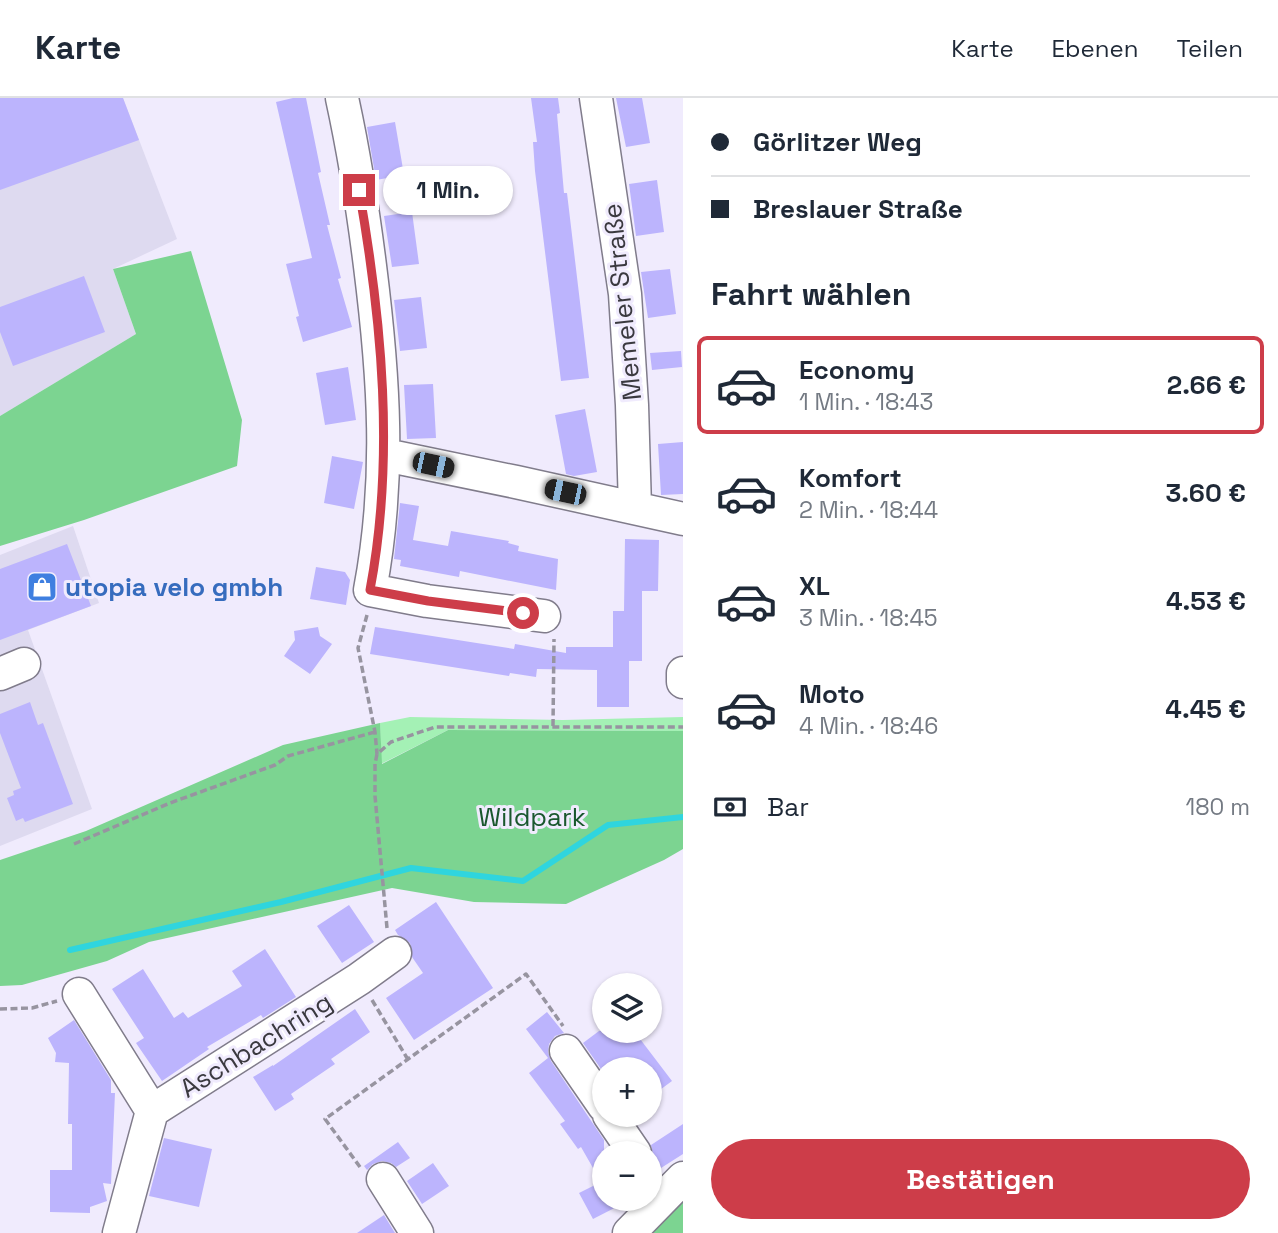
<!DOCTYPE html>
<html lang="de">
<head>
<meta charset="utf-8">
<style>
	:root { --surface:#fff; --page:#f6f6f7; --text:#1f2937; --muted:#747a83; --line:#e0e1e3; --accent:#cd3d49 }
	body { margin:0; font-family:"Space Grotesk",sans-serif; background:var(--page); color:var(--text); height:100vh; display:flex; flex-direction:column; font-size:26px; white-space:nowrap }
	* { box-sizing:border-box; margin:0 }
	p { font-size:23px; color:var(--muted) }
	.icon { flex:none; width:38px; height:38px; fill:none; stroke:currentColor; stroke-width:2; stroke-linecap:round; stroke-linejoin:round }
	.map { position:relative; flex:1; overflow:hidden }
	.details { display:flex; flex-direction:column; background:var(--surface); width:595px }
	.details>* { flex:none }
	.guide { display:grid; align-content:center; height:154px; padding:0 28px; background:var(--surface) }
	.controls { position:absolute; left:592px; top:875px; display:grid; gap:14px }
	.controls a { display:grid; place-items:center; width:70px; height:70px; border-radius:50%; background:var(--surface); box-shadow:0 2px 5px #0004; font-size:35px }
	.end { position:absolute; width:32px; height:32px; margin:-16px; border:9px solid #cd3d49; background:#fff; box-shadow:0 0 0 4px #fff }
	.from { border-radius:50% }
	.bubble { position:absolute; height:49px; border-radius:24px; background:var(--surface); box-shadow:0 2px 5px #0004; font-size:23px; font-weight:600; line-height:49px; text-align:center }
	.car { position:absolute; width:21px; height:42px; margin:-21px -10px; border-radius:9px; box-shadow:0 0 5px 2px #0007; background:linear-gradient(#222 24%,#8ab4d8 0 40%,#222 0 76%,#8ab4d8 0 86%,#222 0) }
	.guide b { display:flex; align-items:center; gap:24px; height:66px; font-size:26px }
	.guide b+b { border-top:2px solid var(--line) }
	.guide i { width:18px; height:18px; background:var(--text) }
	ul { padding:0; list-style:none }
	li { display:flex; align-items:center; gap:21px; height:98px; margin:0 14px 10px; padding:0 14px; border:4px solid transparent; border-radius:10px }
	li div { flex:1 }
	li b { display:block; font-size:26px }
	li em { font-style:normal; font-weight:600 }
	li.on { border-color:var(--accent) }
	li>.icon { width:63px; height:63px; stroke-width:1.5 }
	h2 { padding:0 28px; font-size:32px; line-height:84px }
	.pay { display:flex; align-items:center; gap:18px; height:77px; padding:0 28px; font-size:26px }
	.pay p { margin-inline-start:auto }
	.cta { display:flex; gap:14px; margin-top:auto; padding:14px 28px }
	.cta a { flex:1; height:80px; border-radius:42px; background:var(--accent); color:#fff; font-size:28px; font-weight:600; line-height:80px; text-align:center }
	header { display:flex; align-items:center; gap:42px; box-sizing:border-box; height:98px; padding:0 35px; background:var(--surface); border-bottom:2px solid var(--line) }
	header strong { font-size:33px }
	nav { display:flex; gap:38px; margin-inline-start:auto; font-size:24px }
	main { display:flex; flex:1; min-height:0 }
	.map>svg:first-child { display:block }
</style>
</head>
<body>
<header>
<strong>Karte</strong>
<nav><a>Karte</a><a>Ebenen</a><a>Teilen</a></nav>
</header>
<main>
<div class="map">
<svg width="683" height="1135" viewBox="0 0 683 1135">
	<rect width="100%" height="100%" fill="#f0ebfd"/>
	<!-- commercial -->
	<path fill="#dedaf0" d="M 0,0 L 123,0 L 177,141 L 113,171 L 136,236 L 0,318 Z
		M 73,428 L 99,505 L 28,532 L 92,711 L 0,748 L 0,457 Z"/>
	<!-- green -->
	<path fill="#a4f1b5" d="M 410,619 L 563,622 L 683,619 L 683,633 L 448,632 L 381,666 L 380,625 Z"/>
	<!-- forest -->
	<path fill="#7cd491" d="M 191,153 L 242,322 L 237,368 L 84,422 L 0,448 L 0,318 L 136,236 L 113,171 Z
		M 380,625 L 382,666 L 448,632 L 683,633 L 683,751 L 664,762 L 566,806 L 474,804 L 392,790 L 149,844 L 107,863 L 22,887 L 0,888 L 0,762 L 86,733 L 283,647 Z
		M 683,1098 L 683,1135 L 645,1135 Z"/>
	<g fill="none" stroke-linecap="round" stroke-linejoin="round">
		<!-- stream -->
		<path stroke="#2fd5de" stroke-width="6" d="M 70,852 L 281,804 L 411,770 L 523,783 L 608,727 L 683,719"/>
	</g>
	<!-- building -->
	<path fill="#bcb4fd" d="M 0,0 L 123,0 L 139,42 L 0,92 Z
		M 293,0 L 306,0 L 321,74 L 318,75 L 330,127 L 327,127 L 341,180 L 338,181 L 352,229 L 303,244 L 296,219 L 299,218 L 286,166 L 312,160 L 276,4 Z
		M 531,0 L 558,0 L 560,15 L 557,16 L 564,95 L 567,95 L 589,280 L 561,283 L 535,73 L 533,44 L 537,44 Z
		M 616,0 L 642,0 L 650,45 L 626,49 Z
		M 395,24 L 404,77 L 376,82 L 367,29 Z
		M 657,82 L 664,134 L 636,138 L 629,86 Z
		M 412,114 L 419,166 L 392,169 L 384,118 Z
		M 670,171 L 676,216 L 648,220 L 641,174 Z
		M 84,178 L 105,234 L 13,268 L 0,234 L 0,209 Z
		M 421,199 L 427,250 L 400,253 L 394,202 Z
		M 681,253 L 682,269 L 652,272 L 650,255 Z
		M 348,269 L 356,322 L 325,327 L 316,275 Z
		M 433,286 L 436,340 L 407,341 L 404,287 Z
		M 585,311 L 597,374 L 574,378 L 566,376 L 555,317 Z
		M 683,344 L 683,396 L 661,397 L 658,346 Z
		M 332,358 L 363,364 L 354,411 L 324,405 Z
		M 400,405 L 419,408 L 413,442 L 448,448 L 451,433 L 509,443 L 508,445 L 519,448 L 518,453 L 558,461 L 556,492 L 460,473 L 459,479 L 400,468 L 401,462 L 394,461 Z
		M 625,441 L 659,442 L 658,493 L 642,493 L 642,563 L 629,563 L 629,609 L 597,609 L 597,572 L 537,571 L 536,579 L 510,575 L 509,578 L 370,556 L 375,529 L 514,551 L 515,546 L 566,555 L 566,549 L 613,549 L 613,513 L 624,513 Z
		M 67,446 L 91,508 L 0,542 L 0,471 Z
		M 316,469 L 345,474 L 350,482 L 346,507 L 310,501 Z
		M 318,529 L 320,538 L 332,546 L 310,576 L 284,558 L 295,542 L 294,533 Z
		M 30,604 L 38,627 L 43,625 L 73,706 L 25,724 L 23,720 L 16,723 L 7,700 L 14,697 L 13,693 L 21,690 L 0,635 L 0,616 Z
		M 436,804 L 493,890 L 414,942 L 386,900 L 423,875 L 412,859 L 410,845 L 398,837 L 395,832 Z
		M 349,807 L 374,844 L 342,865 L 317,828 Z
		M 265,851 L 296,899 L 263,920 L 261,917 L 207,949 L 209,951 L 162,983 L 136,945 L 144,940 L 112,891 L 143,871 L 174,920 L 183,914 L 188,920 L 242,888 L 232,873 Z
		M 355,911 L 370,934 L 331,961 L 335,966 L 291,996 L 294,1001 L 275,1013 L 253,979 L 273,967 L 273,968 Z
		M 547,914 L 564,935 L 555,938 L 549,946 L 548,954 L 551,963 L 604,1042 L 604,1101 L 632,1101 L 593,1121 L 579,1095 L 601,1084 L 581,1049 L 578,1051 L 560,1026 L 565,1023 L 529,975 L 548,960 L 526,931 Z
		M 74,922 L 111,982 L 111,995 L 115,995 L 111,1086 L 103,1085 L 107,1103 L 90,1109 L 90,1115 L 50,1114 L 50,1072 L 72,1072 L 72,1026 L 68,1026 L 69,965 L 55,964 L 56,955 L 48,940 Z
		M 599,933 L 634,933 L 672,983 L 649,1000 L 649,971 L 601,971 L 583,945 Z
		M 683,1026 L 683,1056 L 661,1070 L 653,1057 L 651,1047 Z
		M 164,1040 L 212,1051 L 199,1109 L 149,1098 Z
		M 398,1044 L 410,1060 L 396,1069 L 391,1065 L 382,1063 L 373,1066 L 367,1072 L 364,1068 Z
		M 433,1065 L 449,1088 L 422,1106 L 407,1083 Z
		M 384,1117 L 395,1135 L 357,1135 Z"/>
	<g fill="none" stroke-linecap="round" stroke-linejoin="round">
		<!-- minor casing -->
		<g stroke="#807c8b" stroke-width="35">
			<path id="minor" d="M 342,0 C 354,55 363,112 370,168 C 384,279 391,381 370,492 L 427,503 L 544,518
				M 596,0 L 625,196 L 632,307 L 635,410
				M 385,357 L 516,384 L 683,421
				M 0,576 L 24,566
				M 683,584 L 683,575
				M 79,896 L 152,1013
				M 566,953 L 604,1008
				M 609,1017 L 635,1055
				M 383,1081 L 417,1135
				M 119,1135 L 152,1013 L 359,881 L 395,855
				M 629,1135 L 683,1080"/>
		</g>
		<!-- path -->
		<path stroke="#9794a0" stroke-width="3.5" stroke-dasharray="7 3.5" stroke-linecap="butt" d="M 367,517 L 358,550 L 375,634 L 377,656
			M 553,628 L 554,541
			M 74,746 L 170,705 L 275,667 L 288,658 L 375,634
			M 387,830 L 375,698 L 375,666 L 377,656 L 391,644 L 435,629 L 683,629
			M 372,902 L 407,960
			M 0,911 L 32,910 L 57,903
			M 360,1069 L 325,1021 L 526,876 L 563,928"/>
		<!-- minor -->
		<use href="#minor" stroke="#fff" stroke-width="32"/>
	</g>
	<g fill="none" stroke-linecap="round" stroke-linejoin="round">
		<!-- route -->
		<path stroke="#cd3d49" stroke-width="9" d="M 359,92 C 382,223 395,360 370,492 L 428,503 L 523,515"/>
	</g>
	<!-- icons -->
	<defs>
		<g id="shop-square" transform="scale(1.575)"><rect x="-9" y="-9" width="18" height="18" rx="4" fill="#3f7fe0" stroke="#f0ebfd"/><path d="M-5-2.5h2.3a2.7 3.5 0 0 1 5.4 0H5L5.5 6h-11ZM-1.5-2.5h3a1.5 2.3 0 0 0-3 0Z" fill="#fff"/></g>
	</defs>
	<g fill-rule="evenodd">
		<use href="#shop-square" x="42" y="489"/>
	</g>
	<g text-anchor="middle" stroke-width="6" stroke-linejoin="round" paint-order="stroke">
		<!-- street labels -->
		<g font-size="26" fill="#3a393f" stroke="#f0ebfd">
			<text transform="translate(622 204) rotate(-96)" y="9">Memeler Straße</text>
			<text transform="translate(256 947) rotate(-32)" y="9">Aschbachring</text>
		</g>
		<!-- shop labels -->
		<g font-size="26" font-weight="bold" fill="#366cbe" stroke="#f0ebfd" text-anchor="start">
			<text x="65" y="498">utopia velo gmbh</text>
		</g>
		<!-- park labels -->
		<g font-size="26" fill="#1a582e" stroke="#f0ebfd">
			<text x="532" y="728">Wildpark</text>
		</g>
	</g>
</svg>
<div class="controls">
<a><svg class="icon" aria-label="layers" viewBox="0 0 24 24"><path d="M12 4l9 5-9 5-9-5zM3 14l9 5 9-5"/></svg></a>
<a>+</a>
<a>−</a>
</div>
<i class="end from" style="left:523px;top:515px"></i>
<i class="end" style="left:359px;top:92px"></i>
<div class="bubble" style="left:383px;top:68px;width:130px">1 Min.</div>
<i class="car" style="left:433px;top:367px;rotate:102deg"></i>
<i class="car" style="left:565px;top:394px;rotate:282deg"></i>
</div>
<section class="details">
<div class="guide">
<b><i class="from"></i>Görlitzer Weg</b>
<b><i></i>Breslauer Straße</b>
</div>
<h2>Fahrt wählen</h2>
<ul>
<li class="on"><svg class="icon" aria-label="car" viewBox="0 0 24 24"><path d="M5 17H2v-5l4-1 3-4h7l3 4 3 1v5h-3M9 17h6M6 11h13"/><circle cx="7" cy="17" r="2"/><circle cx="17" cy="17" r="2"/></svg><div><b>Economy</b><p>1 Min. · 18:43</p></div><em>2.66 €</em></li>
<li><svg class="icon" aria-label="car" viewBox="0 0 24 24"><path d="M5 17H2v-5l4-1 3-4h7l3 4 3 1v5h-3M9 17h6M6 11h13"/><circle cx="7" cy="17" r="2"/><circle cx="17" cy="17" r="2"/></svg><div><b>Komfort</b><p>2 Min. · 18:44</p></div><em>3.60 €</em></li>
<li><svg class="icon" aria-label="car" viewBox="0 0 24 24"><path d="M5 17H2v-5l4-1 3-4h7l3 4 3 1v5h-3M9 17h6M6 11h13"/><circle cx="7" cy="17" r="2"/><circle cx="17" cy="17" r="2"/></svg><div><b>XL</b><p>3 Min. · 18:45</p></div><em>4.53 €</em></li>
<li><svg class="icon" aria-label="car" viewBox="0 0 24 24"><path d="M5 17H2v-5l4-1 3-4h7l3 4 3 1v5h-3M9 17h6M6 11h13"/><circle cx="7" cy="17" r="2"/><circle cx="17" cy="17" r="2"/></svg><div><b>Moto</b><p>4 Min. · 18:46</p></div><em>4.45 €</em></li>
</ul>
<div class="pay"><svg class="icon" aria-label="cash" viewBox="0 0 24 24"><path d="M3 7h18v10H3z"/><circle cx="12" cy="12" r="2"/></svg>Bar<p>180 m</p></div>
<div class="cta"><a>Bestätigen</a></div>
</section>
</main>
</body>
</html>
